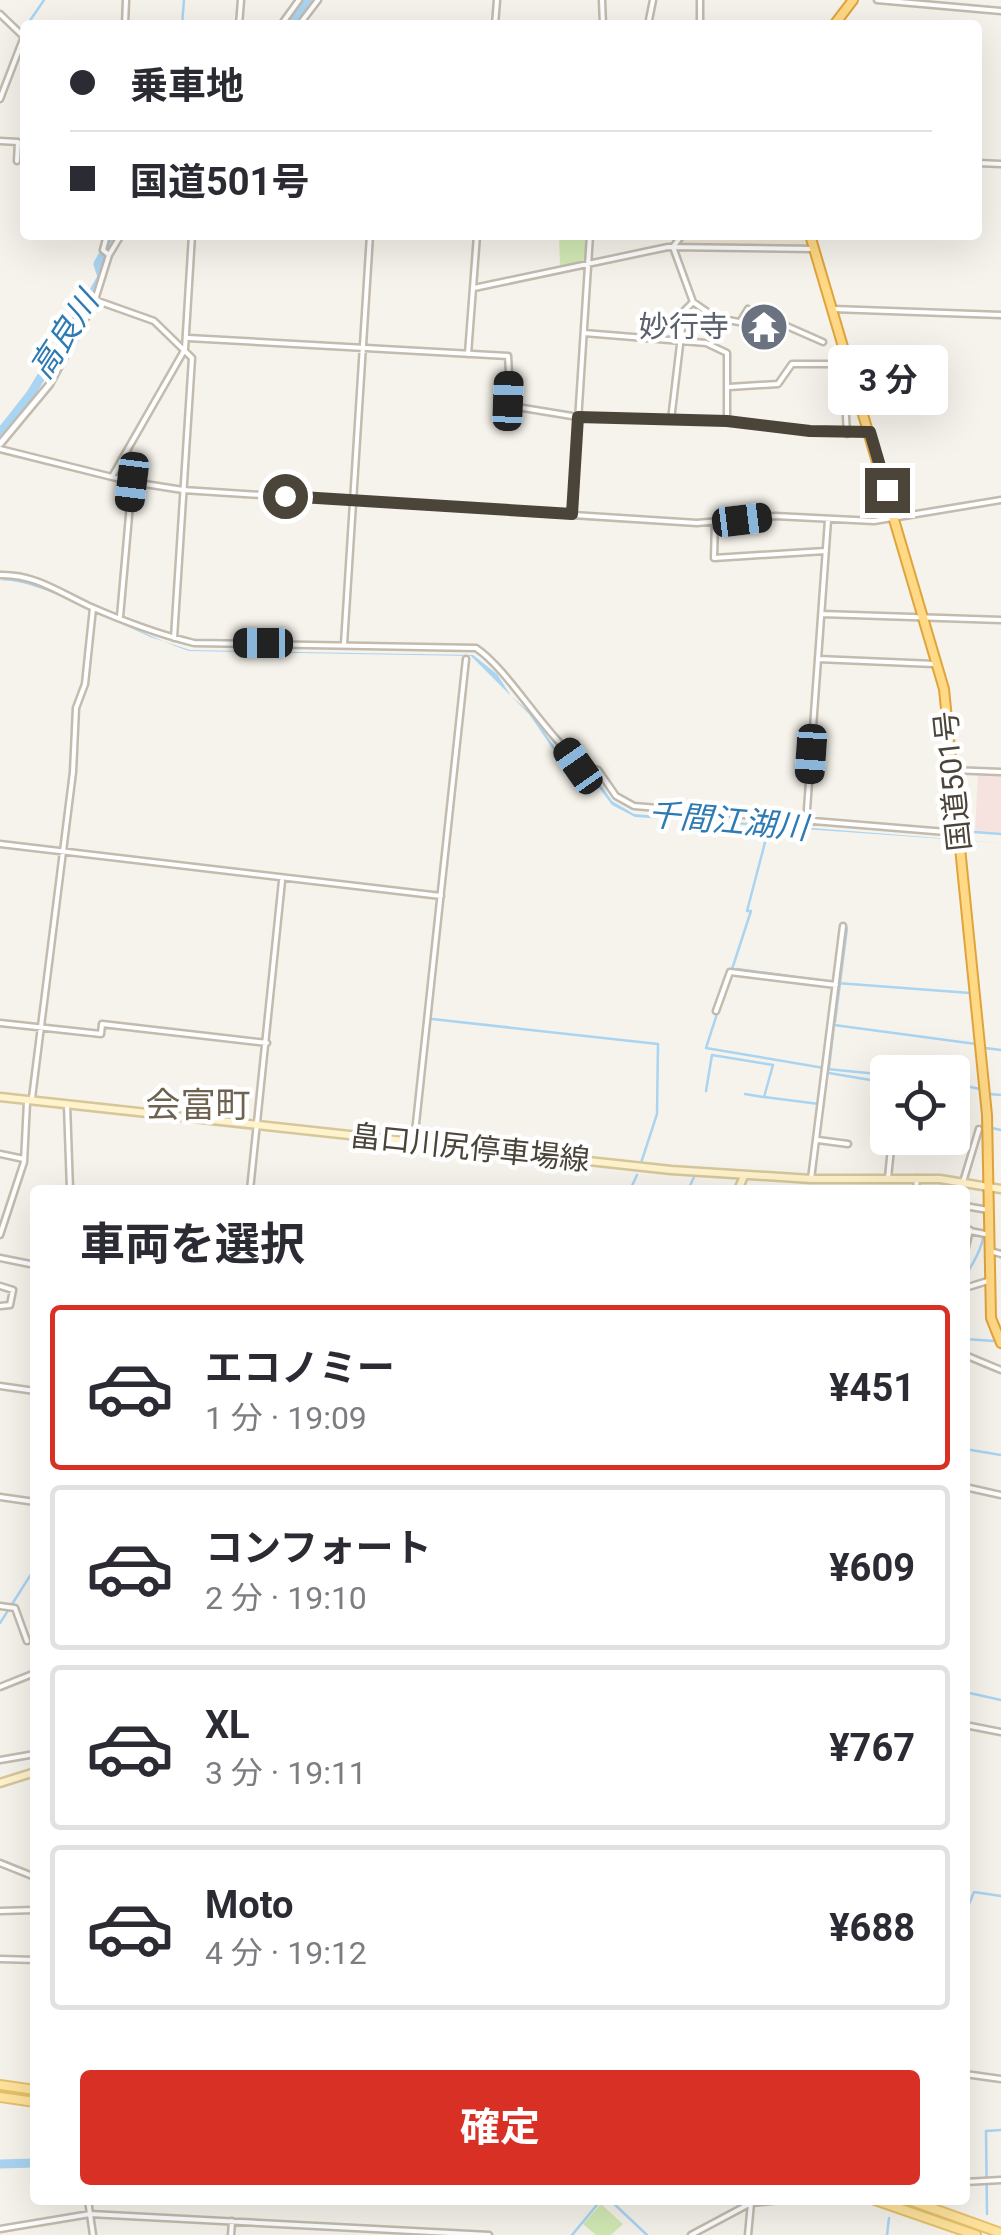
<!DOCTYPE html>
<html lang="ja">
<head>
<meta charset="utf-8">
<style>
	:root { --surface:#fff; --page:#f2f2f3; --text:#2b2b33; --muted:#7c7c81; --line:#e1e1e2; --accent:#d93025 }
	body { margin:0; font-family:Roboto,"Noto Sans JP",sans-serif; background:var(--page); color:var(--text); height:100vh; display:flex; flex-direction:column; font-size:38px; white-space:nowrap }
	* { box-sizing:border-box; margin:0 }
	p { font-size:32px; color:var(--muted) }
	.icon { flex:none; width:55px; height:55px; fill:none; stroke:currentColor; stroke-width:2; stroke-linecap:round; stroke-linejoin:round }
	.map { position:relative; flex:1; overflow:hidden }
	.details { position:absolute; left:30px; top:1185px; width:940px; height:1020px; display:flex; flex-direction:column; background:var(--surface); border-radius:10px; box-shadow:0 10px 40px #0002 }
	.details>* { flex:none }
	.top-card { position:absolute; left:20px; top:20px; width:962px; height:220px; border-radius:10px; box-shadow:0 10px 40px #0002; display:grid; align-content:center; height:220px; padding:0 50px; background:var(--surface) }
	.buttons { position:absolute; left:870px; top:1055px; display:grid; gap:20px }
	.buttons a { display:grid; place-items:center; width:100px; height:100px; border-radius:10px; background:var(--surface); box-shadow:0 10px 40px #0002; font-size:50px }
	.end { position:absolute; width:45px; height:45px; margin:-22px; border:12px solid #4b4439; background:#fff; box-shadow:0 0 0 5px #fff }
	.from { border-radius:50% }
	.bubble { position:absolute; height:70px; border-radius:10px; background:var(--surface); box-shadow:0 10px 40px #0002; font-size:32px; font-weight:700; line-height:70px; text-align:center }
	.car { position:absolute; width:30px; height:60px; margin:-30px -15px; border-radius:12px; box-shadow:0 0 8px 2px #0007; background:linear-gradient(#222 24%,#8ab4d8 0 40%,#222 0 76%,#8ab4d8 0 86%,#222 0) }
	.top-card b { display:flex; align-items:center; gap:35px; height:95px; font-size:38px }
	.top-card b+b { border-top:2px solid var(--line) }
	.top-card i { width:25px; height:25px; background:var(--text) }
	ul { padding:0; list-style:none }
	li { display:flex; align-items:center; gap:30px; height:165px; margin:0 20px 15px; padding:0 30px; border:5px solid var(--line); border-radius:10px }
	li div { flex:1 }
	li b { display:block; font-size:38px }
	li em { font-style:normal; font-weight:700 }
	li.selected { border-color:var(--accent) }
	li>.icon { width:90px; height:90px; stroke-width:1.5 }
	h2 { padding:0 50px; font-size:45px; line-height:120px }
	.action { display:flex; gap:20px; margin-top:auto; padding:20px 50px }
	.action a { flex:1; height:115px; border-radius:10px; background:var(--accent); color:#fff; font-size:40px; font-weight:700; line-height:115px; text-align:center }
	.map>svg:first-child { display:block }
</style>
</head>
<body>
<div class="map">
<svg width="1001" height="2235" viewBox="0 0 1001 2235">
	<rect width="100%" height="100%" fill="#f6f3ec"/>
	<!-- education -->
	<path fill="#efe8d6" d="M 684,235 L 808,235 L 812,246 L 678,246 Z"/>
	<!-- medical -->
	<path fill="#f6e3e0" d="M 978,772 L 1001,773 L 1001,833 L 975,832 Z"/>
	<!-- green -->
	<path fill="#d2eab5" d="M 559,235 L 588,235 L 586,260 L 560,267 Z
		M 601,2204 L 623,2224 L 611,2235 L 596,2235 L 583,2224 Z"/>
	<!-- water -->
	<path fill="#a9d4f2" d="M 11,577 L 29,580 L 150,637 L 190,650 L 473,655 L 497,674 L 511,696 L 533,715 L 570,770 L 595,776 L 612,801 L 634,814 L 1001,843 L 635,817 L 612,805 L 591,777 L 568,771 L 529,714 L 471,656 L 189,651 C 146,638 33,575 0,581 Z"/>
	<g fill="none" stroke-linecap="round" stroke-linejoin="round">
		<!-- stream -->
		<path stroke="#a9d4f2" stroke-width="2.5" d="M 27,25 L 44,0
			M 182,25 L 184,0
			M 974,832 L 1001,834
			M 737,969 L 833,982
			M 837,983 L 970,993
			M 719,1009 L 751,911 L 747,911 L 769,827
			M 717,1014 L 706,1048 L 824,1068
			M 432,1019 L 658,1044 L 657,1114 L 641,1163
			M 835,1022 L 847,928
			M 985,1048 L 1001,1050
			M 829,1068 L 834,1025 L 976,1044
			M 827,1069 L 888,1075
			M 829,1073 L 888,1083
			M 952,1083 L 980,1089
			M 706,1091 L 712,1055 L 773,1065 L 764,1097 L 819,1104
			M 745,1094 L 763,1097
			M 989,1094 L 1001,1095
			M 992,1128 L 1001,1130
			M 630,1190 L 637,1175
			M 688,1190 L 694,1177
			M 965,1280 C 970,1264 980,1256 983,1238
			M 965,1339 L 994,1341
			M 965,1449 L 1001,1455
			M 0,1623 L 35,1568
			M 965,1692 L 1001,1700
			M 0,1763 L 35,1757
			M 965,1914 L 974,1892 L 1001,1896
			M 610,2200 L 647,2235
			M 987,2214 L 986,2131 L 1001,2130
			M 572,2235 L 601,2200
			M 887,2235 L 889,2218"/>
		<!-- river -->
		<path stroke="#a9d4f2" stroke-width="9" d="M 289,25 L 308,0
			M 0,433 L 30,395 L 95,289 L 102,277 L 98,264 L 114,235
			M 0,2164 L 35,2163"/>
		<!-- minor casing -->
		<g stroke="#c2bbae" stroke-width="9">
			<path id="minor" d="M 602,0 L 603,25
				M 700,0 L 700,25
				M 877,0 L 1001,11
				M 0,14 L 24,37
				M 125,25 L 126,0
				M 239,25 L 241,0
				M 281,25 L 299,0
				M 299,25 L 318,0
				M 495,25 L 497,0
				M 648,25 L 653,0
				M 0,99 L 25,34
				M 0,141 L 18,142 L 17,161
				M 978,163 L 1001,164
				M 107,235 L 103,250 L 109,255
				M 121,235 L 109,255 L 95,300 L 154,321 L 192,358 L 174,638
				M 673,247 L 693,302 L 716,318 L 711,345
				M 673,247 L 682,235
				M 474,288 L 668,247 L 815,249
				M 833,309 L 1001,315
				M 716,318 L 762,326
				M 740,322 L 748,309 L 823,342
				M 584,333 L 706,343 L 727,353 L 727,420
				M 188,338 L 508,356 L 511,406 L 578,417 L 727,421 L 810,431 L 867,432
				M 468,354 L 477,235
				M 843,364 L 847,434
				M 729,387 L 778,384 L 792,364 L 843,364
				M 671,420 L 684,311 L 693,302
				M 0,449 L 132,482 L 183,490 L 697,523 L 775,516 L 874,521 L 1001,500
				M 113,475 L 185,349 L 192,235
				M 572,514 L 590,235
				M 715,522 L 714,558 L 825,551
				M 0,575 C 34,574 59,592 89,606 C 123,621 158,634 194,643 L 476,648 C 515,674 558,761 598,770 L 616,796 L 634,806 L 958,833
				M 822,614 L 1001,620
				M 120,617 L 132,482
				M 344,644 L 370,235
				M 818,659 L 828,520
				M 951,770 L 1001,772
				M 806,823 L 818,659 L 934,664
				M 0,844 L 441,896
				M 716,1011 L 730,972 L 836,985
				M 0,1023 L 101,1034 L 102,1024 L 267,1043
				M 32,1098 L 73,772 L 76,708 L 85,684 L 93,608
				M 67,1105 L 70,1190
				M 818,1140 L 848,1144
				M 414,1142 L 466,659
				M 0,1154 L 24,1159
				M 888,1178 L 892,1138
				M 811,1179 L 843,926
				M 963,1182 L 979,1129
				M 250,1190 L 282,881
				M 916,1190 L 917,1178
				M 965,1206 L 988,1210
				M 965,1230 L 990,1235
				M 0,1235 L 24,1162 L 27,1102
				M 965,1251 L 970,1230
				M 990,1251 L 1001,1254
				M 0,1258 L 35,1265
				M 0,1286 L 13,1290 L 10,1305 L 0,1306
				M 965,1288 L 991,1280
				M 965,1355 L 1001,1370
				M 0,1386 L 35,1391
				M 965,1487 L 1001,1495
				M 0,1497 L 35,1502
				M 0,1606 L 15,1608 L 27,1641
				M 0,1687 L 35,1673
				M 965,1725 L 1001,1732
				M 0,1760 L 35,1754
				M 0,1863 L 35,1877
				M 0,1911 L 35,1910
				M 0,1959 L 35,1960
				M 965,2074 L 1001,2079
				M 965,2182 L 1001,2180
				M 88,2200 L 93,2235
				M 0,2229 L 90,2214 L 489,2235
				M 231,2235 L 232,2221
				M 691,2235 L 751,2203 L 780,2200
				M 748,2235 L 751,2203"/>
		</g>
		<!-- tertiary casing -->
		<g stroke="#c2bbae" stroke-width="10">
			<path id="tertiary" d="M 0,444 L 49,385 L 95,300"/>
		</g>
		<!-- secondary casing -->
		<g stroke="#d6c79b" stroke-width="11">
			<path id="secondary" d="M 0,1097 L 671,1170 L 811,1179 L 940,1179 L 1001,1189
				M 738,1190 L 744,1176
				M 0,1783 L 35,1772"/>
		</g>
		<!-- primary casing -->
		<g stroke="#e6c16a" stroke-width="12">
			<path id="primary" d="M 0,2085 L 35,2090
				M 0,2097 L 35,2102
				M 875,2200 L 976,2235
				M 909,2200 L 1001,2233"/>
		</g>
		<!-- trunk casing -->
		<g stroke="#e0a43c" stroke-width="12">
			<path id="trunk" d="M 834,25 L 853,0
				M 810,235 L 944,689 L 987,1115 L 991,1318 L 1001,1343"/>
		</g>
		<!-- minor -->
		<use href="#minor" stroke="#fff" stroke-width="4"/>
		<!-- tertiary -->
		<use href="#tertiary" stroke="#fff" stroke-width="5"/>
		<!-- secondary -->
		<use href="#secondary" stroke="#fff3cd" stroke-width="6"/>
		<!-- primary -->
		<use href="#primary" stroke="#ffe39c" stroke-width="8"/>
		<!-- trunk -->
		<use href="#trunk" stroke="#ffd985" stroke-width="8"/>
	</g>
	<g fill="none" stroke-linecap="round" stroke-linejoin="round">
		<!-- route -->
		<path stroke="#4b4439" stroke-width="12" d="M 285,496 L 572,514 L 578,417 L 727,421 L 810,431 L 870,432 L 887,490"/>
	</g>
	<!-- icons -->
	<defs>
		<g id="temple-disc" transform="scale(2.5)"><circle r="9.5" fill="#6b7280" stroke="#fff"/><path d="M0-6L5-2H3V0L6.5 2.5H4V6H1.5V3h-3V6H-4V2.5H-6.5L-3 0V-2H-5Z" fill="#fff"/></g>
	</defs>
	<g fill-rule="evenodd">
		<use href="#temple-disc" x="764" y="327"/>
	</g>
	<g text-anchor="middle" stroke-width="9" stroke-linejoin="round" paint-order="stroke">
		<!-- worship labels -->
		<g font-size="30" fill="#5b616d" stroke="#fff" text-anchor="end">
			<text x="729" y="337">妙行寺</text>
		</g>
		<!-- street labels -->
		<g font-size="30" fill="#4b4439" stroke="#fff">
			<text transform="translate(953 781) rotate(-96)" y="10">国道501号</text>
			<text transform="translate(470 1148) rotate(6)" y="10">畠口川尻停車場線</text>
		</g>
		<!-- water labels -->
		<g font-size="32" font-style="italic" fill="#2e7ab2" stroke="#fff">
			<text transform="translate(64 335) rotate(-57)" y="11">高良川</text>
			<text transform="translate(728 821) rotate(5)" y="11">千間江湖川</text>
		</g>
		<!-- quarter labels -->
		<g font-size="35" fill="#6e6250" stroke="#fff">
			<text x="198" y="1117">会富町</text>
		</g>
	</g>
</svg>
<div class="buttons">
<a><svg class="icon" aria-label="locate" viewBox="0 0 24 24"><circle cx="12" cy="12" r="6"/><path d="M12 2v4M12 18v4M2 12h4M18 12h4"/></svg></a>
</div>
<i class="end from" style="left:285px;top:496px"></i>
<i class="end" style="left:887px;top:490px"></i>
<div class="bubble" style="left:828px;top:345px;width:120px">3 分</div>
<i class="car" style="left:508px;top:401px;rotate:2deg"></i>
<i class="car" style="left:132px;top:482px;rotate:187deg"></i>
<i class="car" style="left:742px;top:520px;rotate:83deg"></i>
<i class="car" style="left:263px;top:643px;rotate:270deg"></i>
<i class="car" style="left:811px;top:754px;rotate:184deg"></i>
<i class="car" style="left:578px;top:766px;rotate:325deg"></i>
<div class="top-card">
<b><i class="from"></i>乗車地</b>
<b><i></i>国道501号</b>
</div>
<section class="details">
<h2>車両を選択</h2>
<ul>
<li class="selected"><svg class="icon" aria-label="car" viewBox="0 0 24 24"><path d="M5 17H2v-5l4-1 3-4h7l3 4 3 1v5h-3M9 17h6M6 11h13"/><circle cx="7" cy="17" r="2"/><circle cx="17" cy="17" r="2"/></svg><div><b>エコノミー</b><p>1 分 · 19:09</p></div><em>¥451</em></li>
<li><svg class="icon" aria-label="car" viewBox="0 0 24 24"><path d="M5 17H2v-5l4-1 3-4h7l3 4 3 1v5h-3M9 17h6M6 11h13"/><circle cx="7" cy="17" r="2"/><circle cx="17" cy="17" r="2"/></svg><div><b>コンフォート</b><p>2 分 · 19:10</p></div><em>¥609</em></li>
<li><svg class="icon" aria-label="car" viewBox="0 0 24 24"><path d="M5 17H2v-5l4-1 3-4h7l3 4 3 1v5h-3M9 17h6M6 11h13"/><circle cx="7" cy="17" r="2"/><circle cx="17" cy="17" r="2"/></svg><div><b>XL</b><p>3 分 · 19:11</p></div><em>¥767</em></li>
<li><svg class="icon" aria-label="car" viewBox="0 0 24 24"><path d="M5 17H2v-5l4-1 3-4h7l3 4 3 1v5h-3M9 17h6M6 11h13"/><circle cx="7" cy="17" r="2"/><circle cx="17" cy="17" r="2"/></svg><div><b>Moto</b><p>4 分 · 19:12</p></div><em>¥688</em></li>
</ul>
<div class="action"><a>確定</a></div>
</section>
</div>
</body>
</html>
